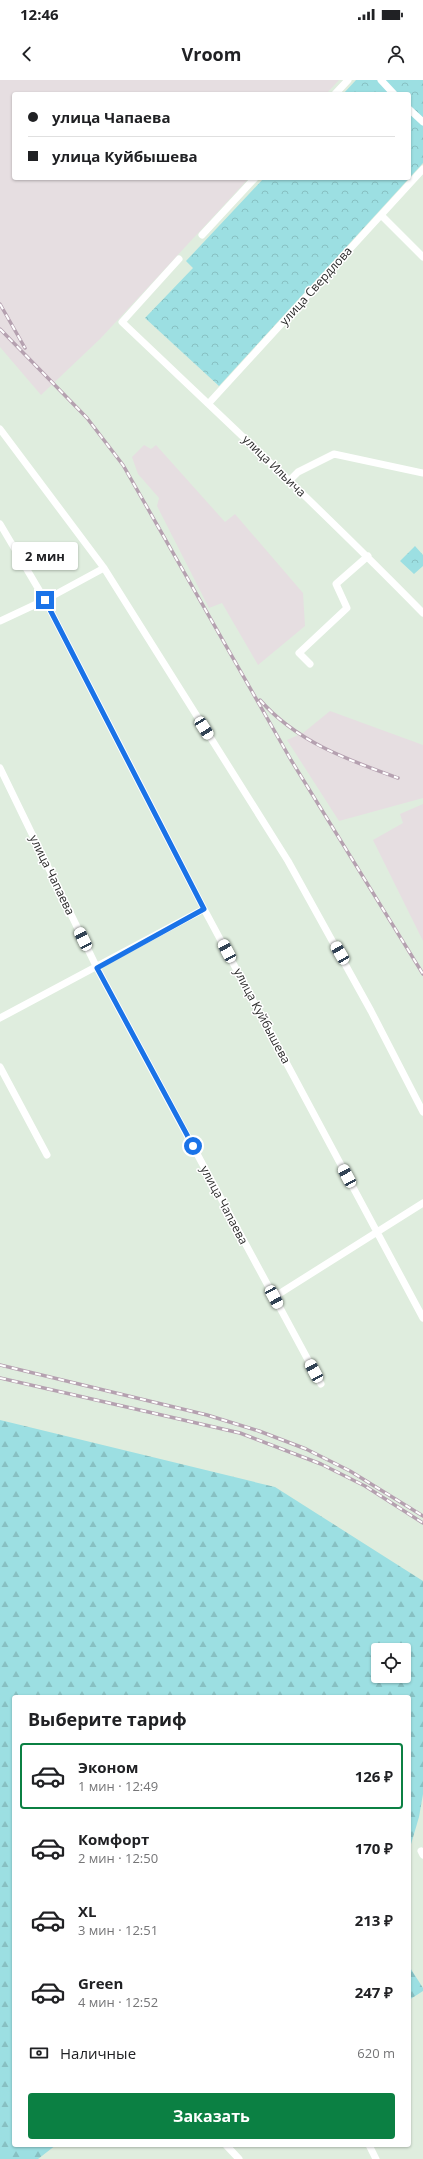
<!DOCTYPE html>
<html lang="ru">
<head>
<meta charset="utf-8">
<style>
	:root { --surface:#fff; --page:#f6f6f6; --text:#202124; --muted:#757577; --line:#e0e0e0; --accent:#0b8043 }
	body { margin:0; font-family:"Open Sans",sans-serif; background:var(--page); color:var(--text); height:100vh; display:flex; flex-direction:column; font-size:15px; white-space:nowrap }
	* { box-sizing:border-box; margin:0 }
	p { font-size:13px; color:var(--muted) }
	.icon { flex:none; width:22px; height:22px; fill:none; stroke:currentColor; stroke-width:2; stroke-linecap:round; stroke-linejoin:round }
	.map { position:relative; flex:1; overflow:hidden }
	.details { position:absolute; left:12px; top:1615px; width:399px; height:452px; display:flex; flex-direction:column; background:var(--surface); border-radius:4px; box-shadow:0 1px 3px #0004 }
	.details>* { flex:none }
	.banner { position:absolute; left:12px; top:12px; width:399px; height:88px; border-radius:4px; box-shadow:0 1px 3px #0004; display:grid; align-content:center; height:88px; padding:0 16px; background:var(--surface) }
	.tools { position:absolute; left:371px; top:1563px; display:grid; gap:8px }
	.tools a { display:grid; place-items:center; width:40px; height:40px; border-radius:4px; background:var(--surface); box-shadow:0 1px 3px #0004; font-size:20px }
	.end { position:absolute; width:18px; height:18px; margin:-9px; border:5px solid #1a73e8; background:#fff; box-shadow:0 0 0 2px #fff }
	.from { border-radius:50% }
	.bubble { position:absolute; height:28px; border-radius:4px; background:var(--surface); box-shadow:0 1px 3px #0004; font-size:13px; font-weight:700; line-height:28px; text-align:center }
	.car { position:absolute; width:12px; height:24px; margin:-12px -6px; border-radius:5px; box-shadow:0 0 3px 1px #0007; background:linear-gradient(#fff 24%,#345 0 40%,#fff 0 76%,#345 0 86%,#fff 0) }
	.banner b { display:flex; align-items:center; gap:14px; height:38px; font-size:15px }
	.banner b+b { border-top:1px solid var(--line) }
	.banner i { width:10px; height:10px; background:var(--text) }
	ul { padding:0; list-style:none }
	li { display:flex; align-items:center; gap:12px; height:66px; margin:0 8px 6px; padding:0 8px; border:2px solid transparent; border-radius:4px }
	li div { flex:1 }
	li b { display:block; font-size:15px }
	li em { font-style:normal; font-weight:700 }
	li.on { border-color:var(--accent) }
	li>.icon { width:36px; height:36px; stroke-width:1.5 }
	h2 { padding:0 16px; font-size:18px; line-height:48px }
	.pay { display:flex; align-items:center; gap:10px; height:44px; padding:0 16px; font-size:15px }
	.pay p { margin-inline-start:auto }
	.primary-button { display:flex; gap:8px; margin-top:auto; padding:8px 16px }
	.primary-button a { flex:1; height:46px; border-radius:4px; background:var(--accent); color:#fff; font-size:16px; font-weight:700; line-height:46px; text-align:center }
	.status { display:flex; justify-content:space-between; align-items:center; height:28px; padding:0 20px; background:var(--surface); direction:ltr }
	.status svg { height:11px; fill:currentColor }
	header { display:flex; justify-content:space-between; align-items:center; height:52px; padding:0 16px; background:var(--surface); font-size:18px; font-weight:700 }
	.map>svg:first-child { display:block }
</style>
</head>
<body>
<div class="status"><b>12:46</b><svg viewBox="0 0 49 12"><path d="M0 12V9h3v3zM5 12V6h3v6zM10 12V3h3v9zM15 12V0h3v12zM26 1h20v11H26zM47 4h2v5h-2z"/></svg></div>
<header><svg class="icon" aria-label="back" viewBox="0 0 24 24"><path d="M15 5l-7 7 7 7"/></svg>Vroom<svg class="icon" aria-label="person" viewBox="0 0 24 24"><circle cx="12" cy="8" r="4"/><path d="M4 21q1-7 8-7t8 7"/></svg></header>
<div class="map">
<svg width="423" height="2079" viewBox="0 0 423 2079">
	<defs>
		<pattern id="forest-firs" width="22" height="20" patternUnits="userSpaceOnUse"><rect width="22" height="20" fill="#9cdfe2"/><path d="M5 1l3.5 6h-7zM16 11l3.5 6h-7z" fill="#87c0c2"/></pattern>
		<pattern id="park-crowns" width="20" height="18" patternUnits="userSpaceOnUse"><rect width="20" height="18" fill="#9cdfe2"/><path d="M2 6a3 3 0 1 1 6 0M12 15a3 3 0 1 1 6 0" fill="none" stroke="#87c0c2"/></pattern>
	</defs>
	<rect width="100%" height="100%" fill="#dfedde"/>
	<!-- industrial -->
	<path fill="#e6dee1" d="M 0,0 L 339,0 L 326,14 L 14,14 L 14,98 L 249,98 L 101,258 L 41,315 L 0,267 Z
		M 144,365 L 151,369 L 156,365 L 225,442 L 235,434 L 303,513 L 305,546 L 258,585 L 222,523 L 209,528 L 157,426 L 159,418 L 138,394 L 132,377 Z
		M 330,631 L 423,665 L 423,718 L 339,741 L 287,660 L 303,653 Z
		M 423,724 L 423,861 L 373,760 L 403,743 L 400,734 Z"/>
	<!-- forest -->
	<path fill="url(#forest-firs)" fill-rule="evenodd" d="M 0,1340 L 275,1407 L 423,1501 L 423,1714 L 419,1737 L 409,1771 L 409,1617 L 14,1617 L 14,2065 L 56,2065 L 38,2079 L 0,2079 ZM 378,1570 L 404,1570 L 404,1596 L 378,1596 Z
		M 409,1886 L 423,1908 L 423,1911 L 409,1920 Z"/>
	<!-- park -->
	<path fill="url(#park-crowns)" d="M 356,0 L 423,0 L 423,83 L 219,306 L 145,238 L 193,188 L 186,181 L 264,98 L 409,98 L 409,14 L 343,14 Z
		M 415,466 L 423,475 L 423,486 L 414,494 L 400,481 Z"/>
	<g fill="none" stroke-linecap="round" stroke-linejoin="round">
		<!-- minor -->
		<path stroke="#fff" stroke-width="7" d="M 381,0 L 394,14
			M 335,14 L 348,0
			M 409,29 L 423,42
			M 381,135 L 423,177
			M 202,155 L 255,98
			M 179,179 L 122,242 C 223,338 325,433 423,533
			M 209,323 L 423,89
			M 0,349 L 104,488 L 288,781 L 371,931 L 423,1032
			M 289,401 L 298,392 L 334,374 L 423,393
			M 0,444 L 45,520 L 204,829 L 423,1238
			M 0,541 L 45,520 L 104,488
			M 310,584 L 299,573 L 347,528 L 336,504 L 368,476
			M 0,688 L 97,888 L 321,1304
			M 0,938 L 204,829
			M 0,987 L 47,1075
			M 274,1217 L 423,1123
			M 421,1771 L 423,1775
			M 226,2065 L 239,2079
			M 369,2065 L 376,2079"/>
		<!-- rail casing -->
		<g stroke="#b5a1b0" stroke-width="3.5">
			<path id="rail" d="M 0,224 L 25,268
				M 0,249 L 87,338 L 123,385 L 291,680 L 423,894
				M 260,620 C 297,662 348,680 398,698
				M 0,1285 L 207,1335 L 259,1351 L 306,1369 L 350,1391 L 423,1436
				M 0,1298 L 240,1353 L 321,1384 L 365,1406 L 423,1443"/>
		</g>
		<!-- rail -->
		<use href="#rail" stroke="#fff" stroke-width="2" stroke-dasharray="6" stroke-linecap="butt"/>
	</g>
	<g fill="none" stroke-linecap="round" stroke-linejoin="round">
		<!-- route -->
		<path stroke="#1a73e8" stroke-width="5" d="M 45,520 L 204,829 L 97,888 L 193,1066"/>
	</g>
	<g text-anchor="middle" stroke-width="3" stroke-linejoin="round" paint-order="stroke">
		<!-- street labels -->
		<g font-size="12" fill="#2b2b2b" stroke="#fff">
			<text transform="translate(316 206) rotate(-48)" y="4">улица Свердлова</text>
			<text transform="translate(274 386) rotate(44)" y="4">улица Ильича</text>
			<text transform="translate(52 795) rotate(64)" y="4">улица Чапаева</text>
			<text transform="translate(262 936) rotate(62)" y="4">улица Куйбышева</text>
			<text transform="translate(224 1125) rotate(62)" y="4">улица Чапаева</text>
		</g>
	</g>
</svg>
<div class="tools">
<a><svg class="icon" aria-label="locate" viewBox="0 0 24 24"><circle cx="12" cy="12" r="6"/><path d="M12 2v4M12 18v4M2 12h4M18 12h4"/></svg></a>
</div>
<i class="end from" style="left:193px;top:1066px"></i>
<i class="end" style="left:45px;top:520px"></i>
<div class="bubble" style="left:12px;top:462px;width:66px">2 мин</div>
<i class="car" style="left:204px;top:648px;rotate:148deg"></i>
<i class="car" style="left:83px;top:859px;rotate:334deg"></i>
<i class="car" style="left:227px;top:871px;rotate:332deg"></i>
<i class="car" style="left:340px;top:873px;rotate:330deg"></i>
<i class="car" style="left:347px;top:1096px;rotate:332deg"></i>
<i class="car" style="left:274px;top:1217px;rotate:152deg"></i>
<i class="car" style="left:314px;top:1291px;rotate:332deg"></i>
<div class="banner">
<b><i class="from"></i>улица Чапаева</b>
<b><i></i>улица Куйбышева</b>
</div>
<section class="details">
<h2>Выберите тариф</h2>
<ul>
<li class="on"><svg class="icon" aria-label="car" viewBox="0 0 24 24"><path d="M5 17H2v-5l4-1 3-4h7l3 4 3 1v5h-3M9 17h6M6 11h13"/><circle cx="7" cy="17" r="2"/><circle cx="17" cy="17" r="2"/></svg><div><b>Эконом</b><p>1 мин · 12:49</p></div><em>126 ₽</em></li>
<li><svg class="icon" aria-label="car" viewBox="0 0 24 24"><path d="M5 17H2v-5l4-1 3-4h7l3 4 3 1v5h-3M9 17h6M6 11h13"/><circle cx="7" cy="17" r="2"/><circle cx="17" cy="17" r="2"/></svg><div><b>Комфорт</b><p>2 мин · 12:50</p></div><em>170 ₽</em></li>
<li><svg class="icon" aria-label="car" viewBox="0 0 24 24"><path d="M5 17H2v-5l4-1 3-4h7l3 4 3 1v5h-3M9 17h6M6 11h13"/><circle cx="7" cy="17" r="2"/><circle cx="17" cy="17" r="2"/></svg><div><b>XL</b><p>3 мин · 12:51</p></div><em>213 ₽</em></li>
<li><svg class="icon" aria-label="car" viewBox="0 0 24 24"><path d="M5 17H2v-5l4-1 3-4h7l3 4 3 1v5h-3M9 17h6M6 11h13"/><circle cx="7" cy="17" r="2"/><circle cx="17" cy="17" r="2"/></svg><div><b>Green</b><p>4 мин · 12:52</p></div><em>247 ₽</em></li>
</ul>
<div class="pay"><svg class="icon" aria-label="cash" viewBox="0 0 24 24"><path d="M3 7h18v10H3z"/><circle cx="12" cy="12" r="2"/></svg>Наличные<p>620 m</p></div>
<div class="primary-button"><a>Заказать</a></div>
</section>
</div>
</body>
</html>
